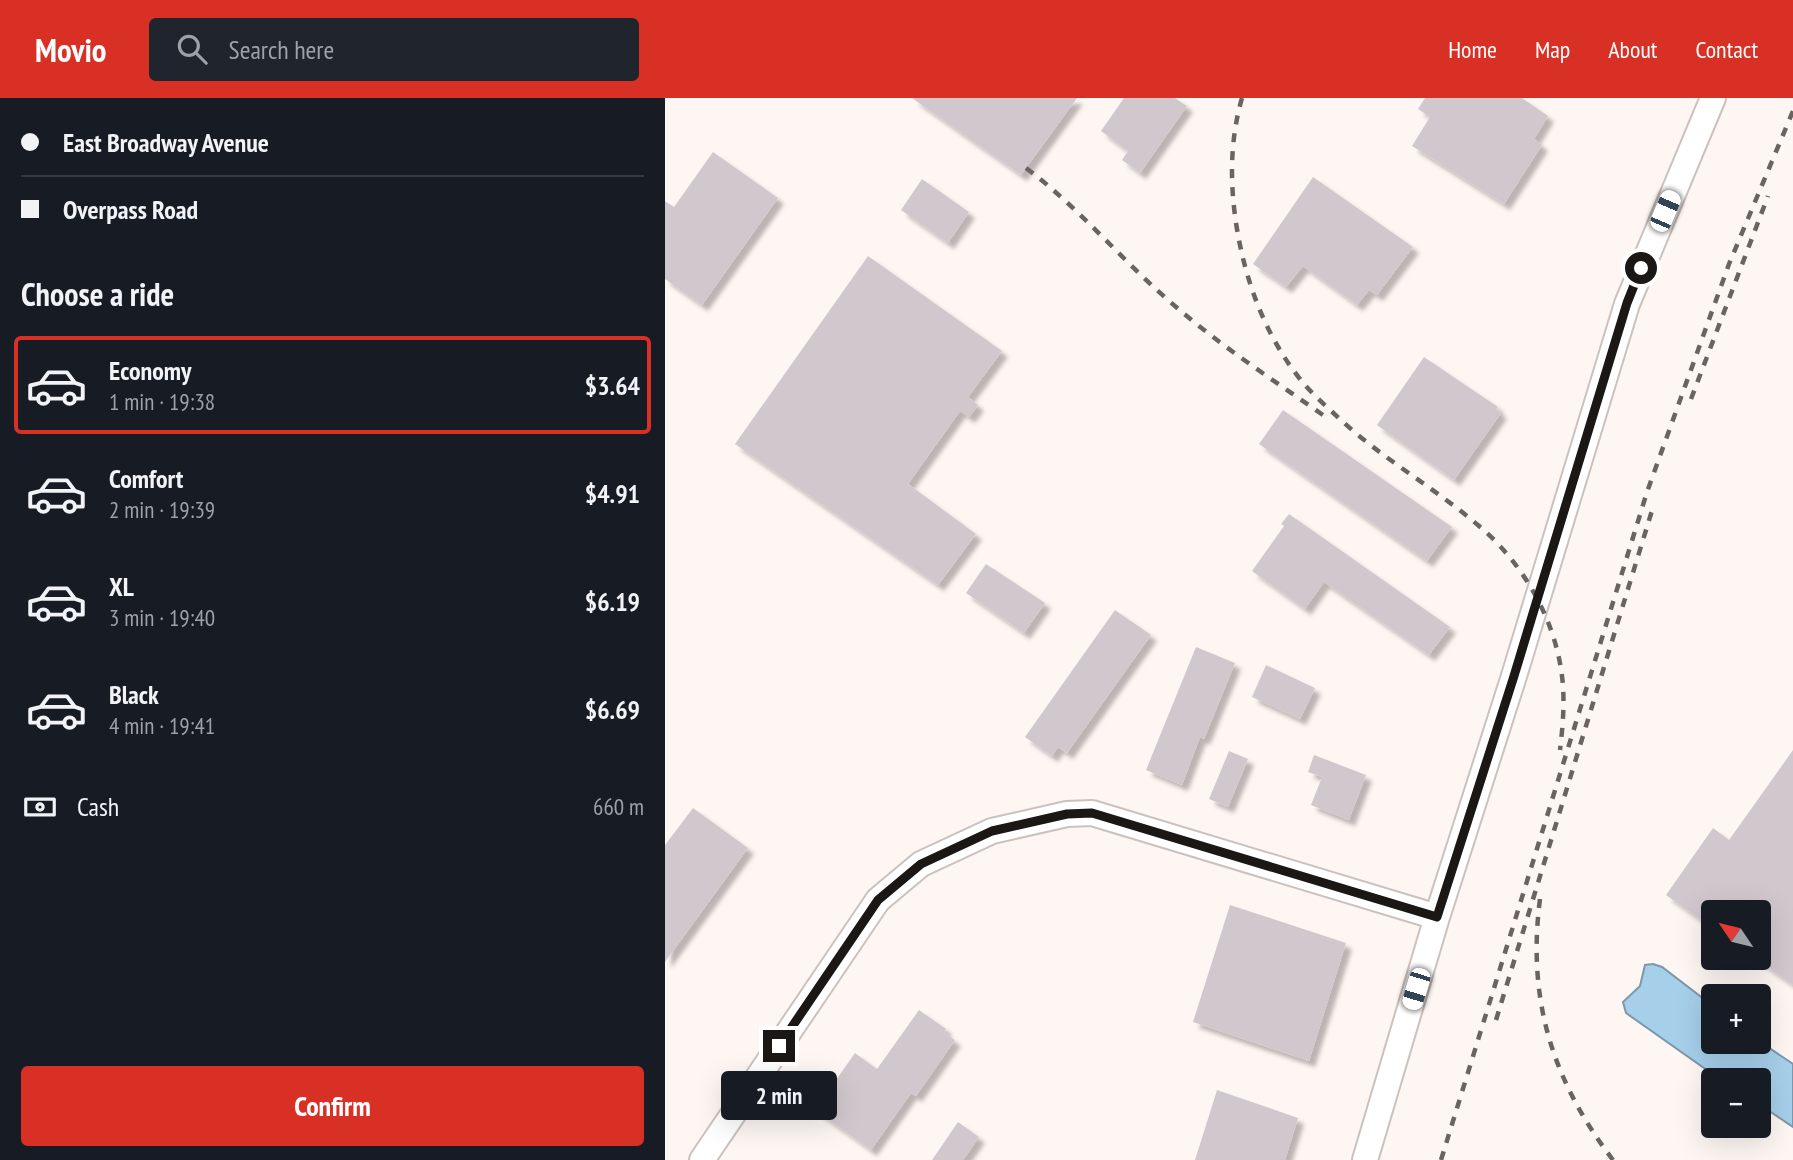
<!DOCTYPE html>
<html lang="en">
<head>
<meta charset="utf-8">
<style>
	:root { --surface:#171b24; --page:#20242c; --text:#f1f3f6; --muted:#9ea1a6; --line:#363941; --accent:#d93025 }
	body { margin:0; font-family:"PT Sans Narrow",sans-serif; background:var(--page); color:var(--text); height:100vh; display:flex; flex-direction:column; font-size:26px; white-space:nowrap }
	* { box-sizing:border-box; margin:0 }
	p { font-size:23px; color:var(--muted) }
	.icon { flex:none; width:38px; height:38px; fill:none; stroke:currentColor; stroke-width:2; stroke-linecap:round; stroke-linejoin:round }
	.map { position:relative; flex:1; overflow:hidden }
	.drawer { display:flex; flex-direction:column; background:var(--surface); width:665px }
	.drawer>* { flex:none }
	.banner { display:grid; align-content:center; height:154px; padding:0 21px; background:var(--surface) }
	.needle { width:46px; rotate:305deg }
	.buttons { position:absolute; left:1036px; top:802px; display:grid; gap:14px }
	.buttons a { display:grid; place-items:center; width:70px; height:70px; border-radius:7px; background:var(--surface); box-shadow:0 7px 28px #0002; font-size:35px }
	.end { position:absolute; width:32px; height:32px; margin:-16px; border:9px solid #1a1715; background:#fff; box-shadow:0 0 0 4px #fff }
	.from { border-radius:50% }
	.bubble { position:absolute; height:49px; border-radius:7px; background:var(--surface); box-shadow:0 7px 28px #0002; font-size:23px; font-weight:700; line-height:49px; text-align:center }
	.car { position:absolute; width:21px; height:42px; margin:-21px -10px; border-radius:9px; box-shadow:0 0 5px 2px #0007; background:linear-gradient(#fff 24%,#345 0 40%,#fff 0 76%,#345 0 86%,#fff 0) }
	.banner b { display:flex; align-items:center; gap:24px; height:66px; font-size:26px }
	.banner b+b { border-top:2px solid var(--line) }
	.banner i { width:18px; height:18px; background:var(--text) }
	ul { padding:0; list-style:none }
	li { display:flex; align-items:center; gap:21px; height:98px; margin:0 14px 10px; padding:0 7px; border:4px solid transparent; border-radius:7px }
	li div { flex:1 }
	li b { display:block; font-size:26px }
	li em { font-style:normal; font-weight:700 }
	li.active { border-color:var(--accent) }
	li>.icon { width:63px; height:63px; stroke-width:1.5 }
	h2 { padding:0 21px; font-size:32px; line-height:84px }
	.pay { display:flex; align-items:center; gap:18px; height:77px; padding:0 21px; font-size:26px }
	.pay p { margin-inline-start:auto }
	.action { display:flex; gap:14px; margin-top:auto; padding:14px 21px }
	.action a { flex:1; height:80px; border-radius:7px; background:var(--accent); color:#fff; font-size:28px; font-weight:700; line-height:80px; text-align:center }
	header { display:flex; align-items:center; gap:42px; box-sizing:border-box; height:98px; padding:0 35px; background:var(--accent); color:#fff }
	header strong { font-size:33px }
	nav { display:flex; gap:38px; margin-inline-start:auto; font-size:24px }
	.search { width:490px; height:63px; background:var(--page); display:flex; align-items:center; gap:18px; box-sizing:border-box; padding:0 24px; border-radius:7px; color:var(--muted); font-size:26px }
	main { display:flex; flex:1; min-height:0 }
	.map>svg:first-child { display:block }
</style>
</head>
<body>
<header>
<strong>Movio</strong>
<div class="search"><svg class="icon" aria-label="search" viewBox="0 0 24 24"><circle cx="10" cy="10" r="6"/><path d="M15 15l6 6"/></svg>Search here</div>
<nav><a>Home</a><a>Map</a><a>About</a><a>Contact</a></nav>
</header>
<main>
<section class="drawer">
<div class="banner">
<b><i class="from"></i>East Broadway Avenue</b>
<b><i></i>Overpass Road</b>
</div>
<h2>Choose a ride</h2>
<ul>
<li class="active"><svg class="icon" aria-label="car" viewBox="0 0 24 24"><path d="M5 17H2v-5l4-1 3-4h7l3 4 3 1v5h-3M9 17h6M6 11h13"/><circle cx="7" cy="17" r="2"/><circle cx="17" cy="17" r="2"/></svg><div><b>Economy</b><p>1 min · 19:38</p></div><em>$3.64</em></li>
<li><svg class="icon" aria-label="car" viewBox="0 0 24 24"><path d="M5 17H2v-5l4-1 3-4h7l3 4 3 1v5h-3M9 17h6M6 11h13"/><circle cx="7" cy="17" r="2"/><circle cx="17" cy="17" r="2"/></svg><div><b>Comfort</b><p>2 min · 19:39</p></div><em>$4.91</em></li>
<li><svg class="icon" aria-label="car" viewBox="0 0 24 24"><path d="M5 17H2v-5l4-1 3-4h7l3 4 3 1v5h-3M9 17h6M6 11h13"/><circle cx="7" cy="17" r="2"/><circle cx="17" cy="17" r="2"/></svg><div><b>XL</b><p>3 min · 19:40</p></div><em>$6.19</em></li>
<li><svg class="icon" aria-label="car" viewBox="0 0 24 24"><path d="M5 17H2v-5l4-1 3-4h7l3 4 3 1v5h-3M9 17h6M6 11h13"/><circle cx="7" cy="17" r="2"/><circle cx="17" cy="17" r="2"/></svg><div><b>Black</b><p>4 min · 19:41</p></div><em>$6.69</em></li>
</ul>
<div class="pay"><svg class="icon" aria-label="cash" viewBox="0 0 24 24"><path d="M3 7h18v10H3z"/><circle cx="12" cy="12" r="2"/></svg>Cash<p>660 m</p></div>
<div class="action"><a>Confirm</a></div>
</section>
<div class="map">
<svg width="1128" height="1062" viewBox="0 0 1128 1062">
	<defs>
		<filter id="shadow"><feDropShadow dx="6" dy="6" stdDeviation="2" flood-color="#0004"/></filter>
	</defs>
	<rect width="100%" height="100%" fill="#fef6f3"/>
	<!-- water -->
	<path fill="#a6cfea" stroke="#7c98aa" stroke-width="2" d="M 988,866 L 997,869 L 1048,908 L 1048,943 L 1094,943 L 1128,966 L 1128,1029 L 1094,1006 L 1094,982 L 1056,982 L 961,915 L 958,904 L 975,888 L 980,867 Z"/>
	<!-- building -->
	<path fill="#d1c8cd" filter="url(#shadow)" d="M 247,0 L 412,0 L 356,77 Z
		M 459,0 L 510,0 L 522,8 L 475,75 L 457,62 L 463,53 L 436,33 Z
		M 760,0 L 857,0 L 883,18 L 869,41 L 877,47 L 839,106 L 747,48 L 765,19 L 753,11 Z
		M 48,54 L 113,100 L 37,207 L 0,181 L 0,103 L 9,109 Z
		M 648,79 L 748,149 L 712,197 L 704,192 L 692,207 L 638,168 L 621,189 L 588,166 Z
		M 257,81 L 304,114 L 283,145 L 236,112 Z
		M 203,158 L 337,253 L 303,299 L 313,307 L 304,319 L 295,313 L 243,386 L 311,436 L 273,487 L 70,346 Z
		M 759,259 L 833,309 L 831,311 L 836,315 L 789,382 L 712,327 Z
		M 618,312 L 787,429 L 762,463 L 594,346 Z
		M 624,416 L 785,529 L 764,557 L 659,484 L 640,511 L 587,473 L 619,428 L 616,426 Z
		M 321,466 L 380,505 L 359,535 L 301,495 Z
		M 450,512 L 486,537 L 402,655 L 393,649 L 387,658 L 360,639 Z
		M 531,549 L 570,565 L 539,641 L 535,639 L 517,687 L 481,672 Z
		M 601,567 L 650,590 L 635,621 L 587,599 Z
		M 1128,652 L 1128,887 L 1094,863 L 1094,814 L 1048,814 L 1048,830 L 1001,797 L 1048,730 L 1064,742 Z
		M 564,653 L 583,661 L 563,709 L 544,701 Z
		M 649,657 L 701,677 L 684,722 L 646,707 L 657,679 L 643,674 Z
		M 28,710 L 83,750 L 0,864 L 0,747 Z
		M 565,807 L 681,845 L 644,963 L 528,924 Z
		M 254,912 L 281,931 L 279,935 L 290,942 L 251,998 L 246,995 L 206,1052 L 150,1012 L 190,955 L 212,971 Z
		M 552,992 L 633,1020 L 620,1062 L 530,1062 Z
		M 293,1024 L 314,1039 L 298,1062 L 267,1062 Z"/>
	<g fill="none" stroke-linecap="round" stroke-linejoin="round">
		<!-- major casing -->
		<g stroke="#cbc1bd" stroke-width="28">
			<path id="major" d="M 37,1062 L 213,802 L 256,766 L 327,733 L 402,716 L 427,715 L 772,819
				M 700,1062 L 772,819 L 849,578 L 962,206 L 1048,0"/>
		</g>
		<!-- major -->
		<use href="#major" stroke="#fff" stroke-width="24"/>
		<!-- rail -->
		<path stroke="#696462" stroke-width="4.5" stroke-dasharray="9 9" stroke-linecap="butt" d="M 577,0 C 563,48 565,99 575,147 C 585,195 604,242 635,281 C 647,296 662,309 676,322 C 719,362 770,390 814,428 C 858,465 890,521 897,578 C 900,602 898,627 895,652
			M 361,70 C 413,109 454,159 502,201 C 552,246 610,283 665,322
			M 1026,301 L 1103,98
			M 875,801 C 862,901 887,982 948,1062
			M 831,922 L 989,406
			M 776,1062 L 982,394 L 1064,166 L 1128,13"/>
	</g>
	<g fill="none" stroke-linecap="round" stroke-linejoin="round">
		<!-- route -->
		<path stroke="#1a1715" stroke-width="9" d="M 114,948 L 213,802 L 256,766 L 327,733 L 402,716 L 427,715 L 772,819 L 849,578 L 962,205 L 976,170"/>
	</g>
</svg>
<div class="buttons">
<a><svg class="needle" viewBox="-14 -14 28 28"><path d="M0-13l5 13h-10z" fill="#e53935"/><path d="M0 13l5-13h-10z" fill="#9ea1a6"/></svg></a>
<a>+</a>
<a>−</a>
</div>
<i class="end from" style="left:976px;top:170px"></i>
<i class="end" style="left:114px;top:948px"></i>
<div class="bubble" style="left:56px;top:973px;width:116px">2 min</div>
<i class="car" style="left:1000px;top:113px;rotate:23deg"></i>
<i class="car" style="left:751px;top:891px;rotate:197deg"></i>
</div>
</main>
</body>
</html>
